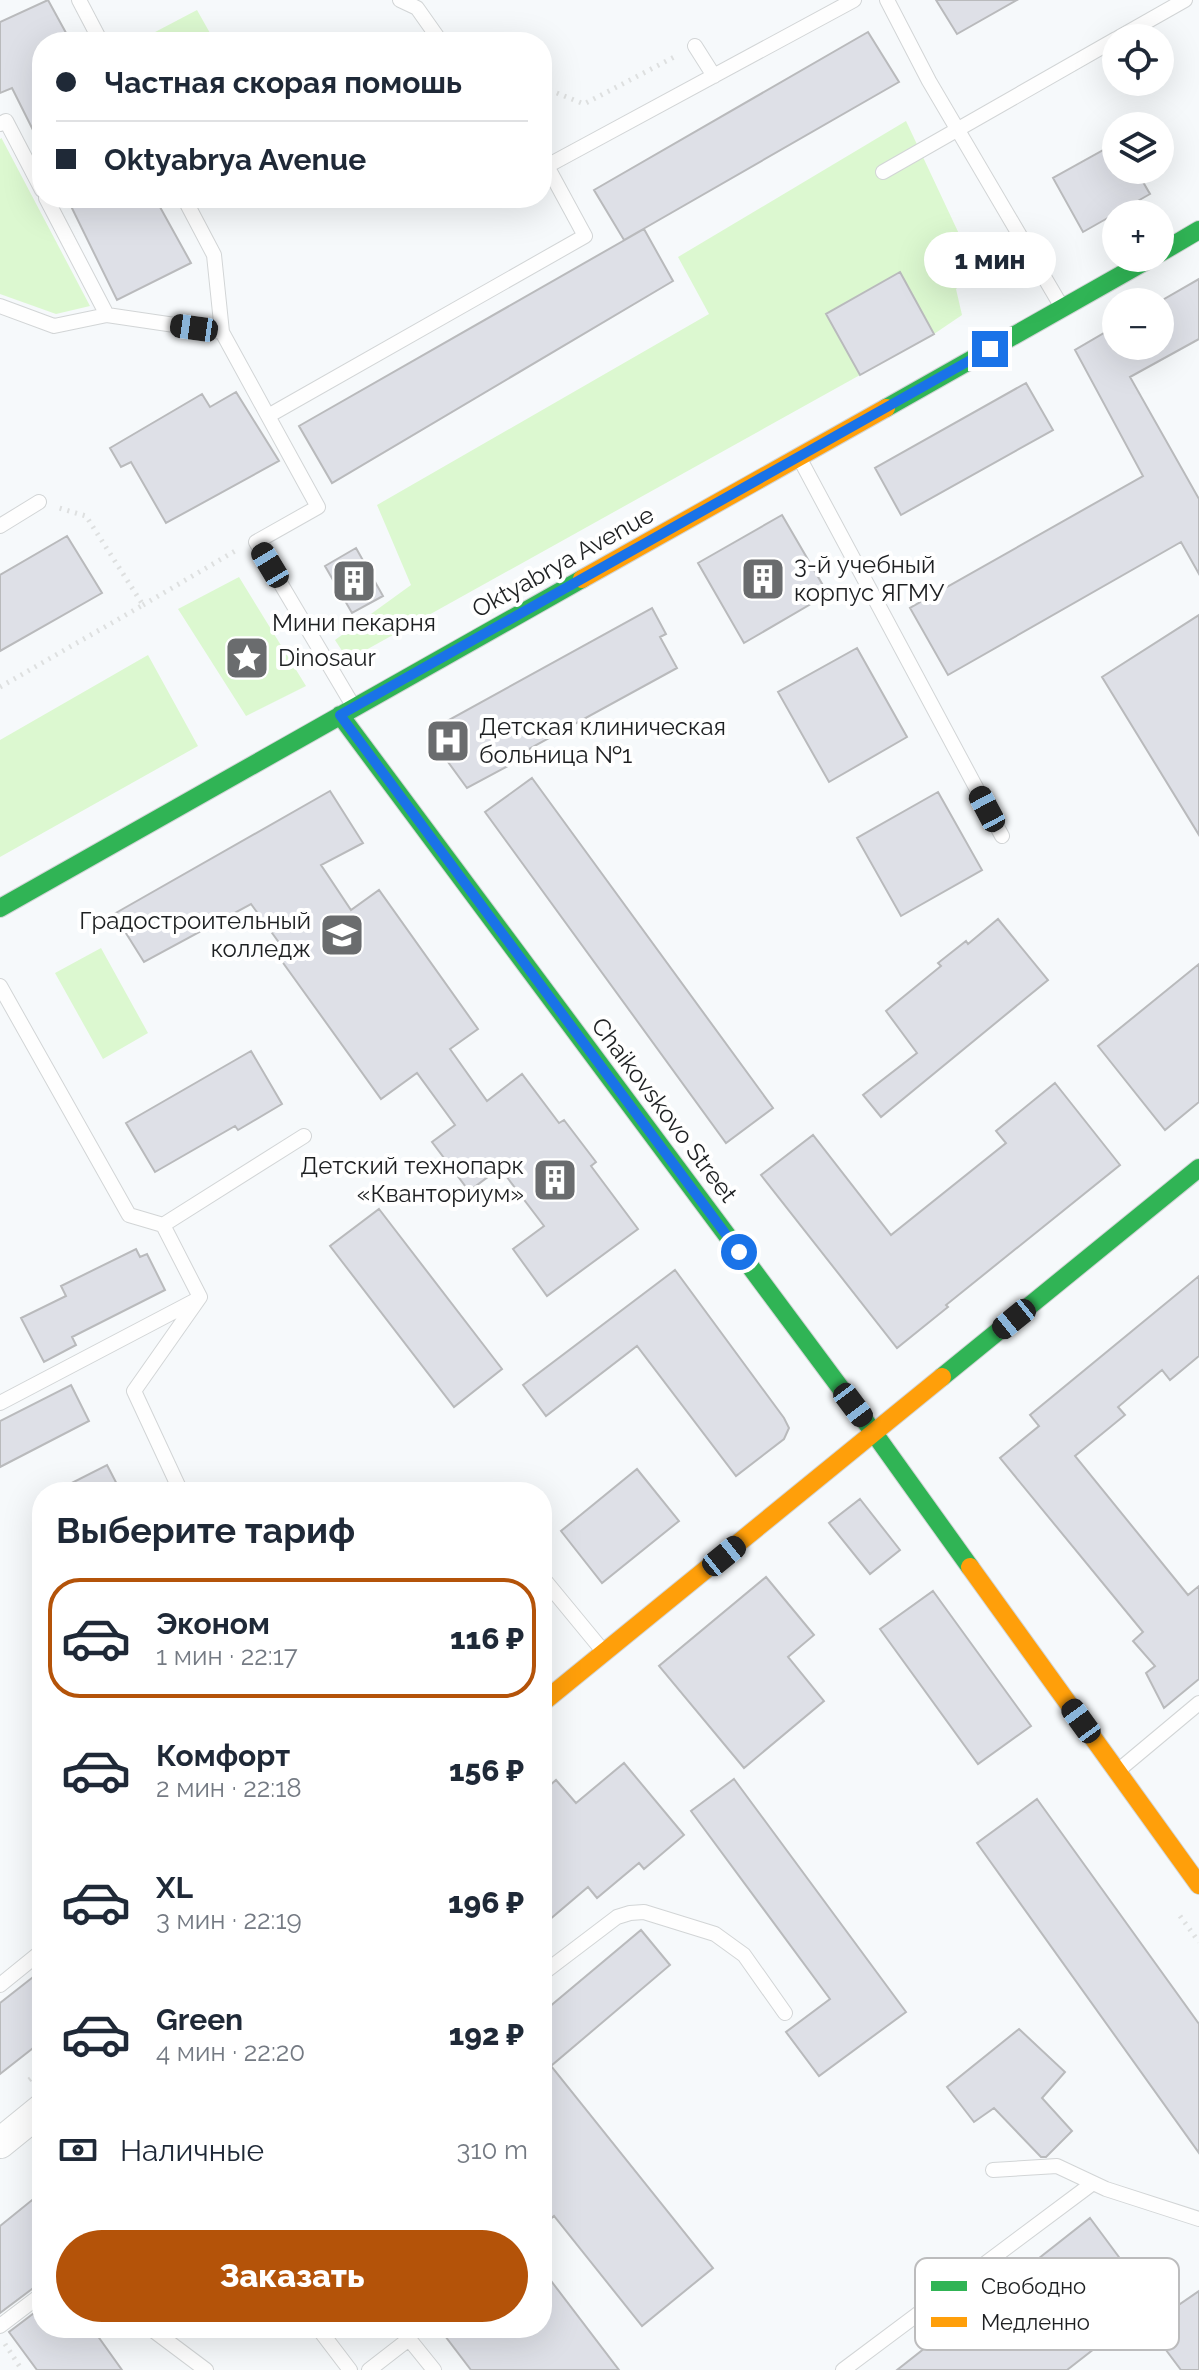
<!DOCTYPE html>
<html lang="ru">
<head>
<meta charset="utf-8">
<style>
	:root { --surface:#fff; --page:#f2f2f3; --text:#1f2937; --muted:#747a83; --line:#e0e1e3; --accent:#b45309 }
	body { margin:0; font-family:Raleway,sans-serif; background:var(--page); color:var(--text); height:100vh; display:flex; flex-direction:column; font-size:30px; white-space:nowrap }
	* { box-sizing:border-box; margin:0 }
	p { font-size:26px; color:var(--muted) }
	.icon { flex:none; width:44px; height:44px; fill:none; stroke:currentColor; stroke-width:2; stroke-linecap:round; stroke-linejoin:round }
	.map { position:relative; flex:1; overflow:hidden }
	.side { position:absolute; left:32px; top:1482px; width:520px; height:856px; display:flex; flex-direction:column; background:var(--surface); border-radius:32px; box-shadow:0 8px 32px #0002 }
	.side>* { flex:none }
	.banner { position:absolute; left:32px; top:32px; width:520px; height:176px; border-radius:32px; box-shadow:0 8px 32px #0002; display:grid; align-content:center; height:176px; padding:0 24px; background:var(--surface) }
	.fabs { position:absolute; left:1102px; top:24px; display:grid; gap:16px }
	.fabs a { display:grid; place-items:center; width:72px; height:72px; border-radius:50%; background:var(--surface); box-shadow:0 8px 32px #0002; font-size:40px }
	.end { position:absolute; width:36px; height:36px; margin:-18px; border:10px solid #1a73e8; background:#fff; box-shadow:0 0 0 4px #fff }
	.from { border-radius:50% }
	.bubble { position:absolute; height:56px; border-radius:28px; background:var(--surface); box-shadow:0 8px 32px #0002; font-size:26px; font-weight:800; line-height:56px; text-align:center }
	.car { position:absolute; width:24px; height:48px; margin:-24px -12px; border-radius:10px; box-shadow:0 0 6px 2px #0007; background:linear-gradient(#222 24%,#8ab4d8 0 40%,#222 0 76%,#8ab4d8 0 86%,#222 0) }
	.banner b { display:flex; align-items:center; gap:28px; height:76px; font-size:30px }
	.banner b+b { border-top:2px solid var(--line) }
	.banner i { width:20px; height:20px; background:var(--text) }
	ul { padding:0; list-style:none }
	li { display:flex; align-items:center; gap:24px; height:120px; margin:0 16px 12px; padding:0 8px; border:4px solid transparent; border-radius:32px }
	li div { flex:1 }
	li b { display:block; font-size:30px }
	li em { font-style:normal; font-weight:800 }
	li.active { border-color:var(--accent) }
	li>.icon { width:72px; height:72px; stroke-width:1.5 }
	h2 { padding:0 24px; font-size:36px; line-height:96px }
	.pay { display:flex; align-items:center; gap:20px; height:88px; padding:0 24px; font-size:30px }
	.pay p { margin-inline-start:auto }
	.button { display:flex; gap:16px; margin-top:auto; padding:16px 24px }
	.button a { flex:1; height:92px; border-radius:48px; background:var(--accent); color:#fff; font-size:32px; font-weight:800; line-height:92px; text-align:center }
	.map>svg:first-child { display:block }
</style>
</head>
<body>
<div class="map">
<svg width="1199" height="2370" viewBox="0 0 1199 2370">
	<rect width="100%" height="100%" fill="#f6f9fb"/>
	<!-- green -->
	<path fill="#dcf8d0" d="M 197,10 L 215,42 L 138,42 L 138,41 Z
		M 906,121 L 976,270 L 956,289 L 962,315 L 934,334 L 900,273 L 826,314 L 860,375 L 348,660 L 335,640 L 411,585 L 377,505 L 709,314 L 678,257 Z
		M 2,138 L 2,139 L 90,306 L 56,314 L 0,294 L 0,139 Z
		M 239,577 L 306,686 L 246,716 L 178,609 Z
		M 148,655 L 198,746 L 0,857 L 0,740 Z
		M 101,948 L 148,1033 L 103,1059 L 55,973 Z"/>
	<!-- building -->
	<path fill="#dee0e7" stroke="#b9babc" stroke-width="2" d="M 48,0 L 71,42 L 42,42 L 42,148 L 12,88 L 0,93 L 0,22 Z
		M 936,0 L 1017,0 L 957,34 Z
		M 868,32 L 899,82 L 624,240 L 594,190 Z
		M 1116,143 L 1116,170 L 1136,170 L 1150,194 L 1083,232 L 1053,178 Z
		M 67,198 L 155,198 L 191,263 L 117,300 Z
		M 644,229 L 673,281 L 332,483 L 299,426 Z
		M 900,272 L 934,334 L 860,375 L 826,314 Z
		M 1199,279 L 1199,339 L 1130,377 L 1199,499 L 1199,574 L 1181,542 L 948,675 L 910,608 L 1143,476 L 1075,350 L 1116,326 L 1116,346 L 1160,346 L 1159,302 Z
		M 1026,383 L 1053,430 L 901,515 L 875,468 Z
		M 236,392 L 279,461 L 166,523 L 131,462 L 121,467 L 110,448 L 202,394 L 210,407 Z
		M 782,515 L 828,594 L 744,643 L 698,563 Z
		M 67,536 L 102,593 L 0,651 L 0,575 Z
		M 356,548 L 383,596 L 352,613 L 325,566 Z
		M 652,608 L 666,634 L 660,637 L 677,668 L 516,756 L 519,760 L 467,788 L 432,740 L 438,726 Z
		M 1199,615 L 1199,835 L 1102,677 Z
		M 857,648 L 907,737 L 829,782 L 778,692 Z
		M 532,778 L 773,1108 L 726,1143 L 485,812 Z
		M 330,791 L 363,843 L 321,865 L 351,910 L 379,890 L 478,1029 L 450,1049 L 487,1101 L 522,1074 L 559,1123 L 564,1120 L 596,1162 L 591,1166 L 638,1229 L 547,1296 L 513,1249 L 544,1226 L 500,1168 L 469,1191 L 432,1142 L 455,1125 L 417,1073 L 381,1099 L 281,960 L 288,955 L 251,904 L 144,962 L 114,914 Z
		M 938,792 L 982,870 L 901,916 L 857,838 Z
		M 998,919 L 1048,980 L 881,1117 L 863,1095 L 917,1053 L 886,1011 L 941,966 L 938,963 L 966,941 L 968,944 Z
		M 1199,964 L 1199,1102 L 1165,1130 L 1098,1046 Z
		M 251,1051 L 282,1104 L 238,1130 L 235,1126 L 155,1172 L 126,1123 Z
		M 1055,1083 L 1120,1165 L 946,1305 L 948,1307 L 897,1348 L 761,1175 L 813,1135 L 891,1235 L 1006,1143 L 996,1131 Z
		M 379,1209 L 502,1369 L 454,1407 L 330,1246 Z
		M 136,1249 L 140,1257 L 147,1254 L 165,1290 L 72,1337 L 76,1345 L 44,1362 L 21,1318 L 66,1296 L 61,1286 Z
		M 675,1270 L 784,1418 L 789,1428 L 784,1439 L 736,1476 L 637,1346 L 546,1416 L 523,1385 Z
		M 1199,1276 L 1199,1356 L 1170,1380 L 1162,1370 L 1118,1407 L 1125,1415 L 1075,1456 L 1188,1595 L 1199,1586 L 1199,1679 L 1164,1708 L 1146,1673 L 1155,1666 L 1133,1641 L 1143,1632 L 1000,1458 L 1039,1426 L 1030,1415 Z
		M 71,1385 L 89,1421 L 0,1467 L 0,1421 Z
		M 107,1465 L 121,1492 L 54,1492 Z
		M 637,1469 L 679,1521 L 602,1583 L 561,1531 Z
		M 860,1499 L 900,1550 L 870,1574 L 829,1523 Z
		M 766,1577 L 814,1635 L 788,1657 L 824,1701 L 744,1768 L 659,1666 Z
		M 933,1591 L 1031,1726 L 978,1764 L 880,1629 Z
		M 624,1763 L 684,1835 L 644,1869 L 639,1863 L 597,1898 L 588,1887 L 542,1926 L 542,1792 L 556,1780 L 576,1803 Z
		M 734,1779 L 906,2012 L 819,2076 L 786,2032 L 830,1999 L 691,1811 Z
		M 1037,1799 L 1199,2024 L 1199,2153 L 977,1843 Z
		M 641,1930 L 670,1965 L 551,2066 L 713,2268 L 642,2326 L 554,2216 L 542,2226 L 542,2013 Z
		M 42,1970 L 42,2041 L 0,2074 L 0,2003 Z
		M 1019,2029 L 1065,2072 L 1042,2098 L 1072,2131 L 1046,2157 L 1041,2157 L 994,2108 L 974,2122 L 947,2087 Z
		M 42,2192 L 42,2284 L 36,2286 L 0,2313 L 0,2226 Z
		M 1090,2218 L 1153,2303 L 1067,2370 L 897,2370 Z
		M 542,2269 L 619,2370 L 471,2370 L 439,2328 L 542,2328 Z
		M 1199,2291 L 1199,2370 L 1181,2370 L 1148,2326 Z
		M 42,2307 L 42,2328 L 92,2328 L 122,2370 L 37,2370 L 9,2332 Z"/>
	<g fill="none" stroke-linecap="round" stroke-linejoin="round">
		<!-- lane casing -->
		<g stroke="#d2d5d6" stroke-width="16">
			<path id="lane" d="M 79,0 L 101,42
				M 400,0 L 417,8 L 441,42
				M 887,0 L 929,81 L 1060,304
				M 1118,38 L 1185,0
				M 695,46 L 714,76
				M 0,124 L 6,121 L 42,190
				M 883,172 L 1116,39
				M 46,198 L 107,315
				M 184,198 L 214,255 L 222,332
				M 0,306 L 54,326 L 107,315 L 222,332 L 268,416
				M 801,461 L 1002,836
				M 0,526 L 39,502
				M 352,704 L 256,542 L 318,507 L 268,416 L 585,236 L 547,166 L 854,0
				M 0,986 L 129,1215 L 163,1225 L 200,1297 L 134,1391 L 181,1492
				M 163,1225 L 304,1136
				M 0,1403 L 198,1299
				M 542,1577 L 603,1651
				M 1120,1769 L 1199,1703
				M 542,1974 L 617,1917 L 630,1913 L 644,1912 L 715,1934 L 744,1955 L 785,2013
				M 0,1985 L 42,1951
				M 993,2170 L 1057,2166 L 1106,2189 L 1199,2219
				M 0,2326 L 42,2294
				M 150,2328 L 206,2370
				M 318,2328 L 350,2370
				M 409,2339 L 434,2370
				M 369,2370 L 409,2339 L 401,2328
				M 843,2370 L 1093,2183"/>
		</g>
		<!-- street casing -->
		<g stroke="#d2d5d6" stroke-width="32">
			<path id="street" d="M 0,2143 L 42,2109"/>
		</g>
		<!-- fast casing -->
		<g stroke="#d2d5d6" stroke-width="20">
			<path id="fast" d="M 1160,253 L 1199,230
				M 886,408 L 1151,258
				M 340,715 L 874,1433 L 970,1567
				M 0,908 L 582,579
				M 942,1377 L 1199,1168"/>
		</g>
		<!-- slow casing -->
		<g stroke="#d2d5d6" stroke-width="20">
			<path id="slow" d="M 582,579 L 886,408
				M 970,1567 L 1199,1885
				M 542,1703 L 942,1377"/>
		</g>
		<!-- path -->
		<path stroke="#dee0e0" stroke-width="5" stroke-dasharray="2 6" stroke-linecap="butt" d="M 542,87 L 584,104 L 678,55
			M 143,605 L 235,551 L 237,554
			M 0,687 L 143,605 L 86,516 L 59,508
			M 1180,1916 L 1199,1942
			M 29,2080 L 42,2070
			M 5,2344 L 22,2370"/>
		<!-- lane -->
		<use href="#lane" stroke="#fefefe" stroke-width="14"/>
		<!-- street -->
		<use href="#street" stroke="#fefefe" stroke-width="30"/>
		<!-- fast -->
		<use href="#fast" stroke="#30b455" stroke-width="18"/>
		<!-- slow -->
		<use href="#slow" stroke="#ff9f0a" stroke-width="18"/>
	</g>
	<g fill="none" stroke-linecap="round" stroke-linejoin="round">
		<!-- route -->
		<path stroke="#1a73e8" stroke-width="10" d="M 739,1252 L 340,715 L 990,349"/>
	</g>
	<!-- icons -->
	<defs>
		<g id="building-square" transform="scale(2.3)"><rect x="-9" y="-9" width="18" height="18" rx="4" fill="#6a6c6e" stroke="#fff"/><path d="M-4-6H4V6H1V3H-1V6H-4ZM-2.5-4.3h1.7v1.8h-1.7ZM.8-4.3h1.7v1.8H.8ZM-2.5-1h1.7V.8h-1.7ZM.8-1h1.7V.8H.8Z" fill="#fff"/></g>
		<g id="sight-square" transform="scale(2.3)"><rect x="-9" y="-9" width="18" height="18" rx="4" fill="#6a6c6e" stroke="#fff"/><path d="M0-6L1.8-2.2L6-1.7L2.9 1.2L3.7 5.4L0 3.3L-3.7 5.4L-2.9 1.2L-6-1.7L-1.8-2.2Z" fill="#fff"/></g>
		<g id="hospital-square" transform="scale(2.3)"><rect x="-9" y="-9" width="18" height="18" rx="4" fill="#6a6c6e" stroke="#fff"/><path d="M-5-5h3v3.5h4V-5h3V5h-3V1.5h-4V5h-3Z" fill="#fff"/></g>
		<g id="university-square" transform="scale(2.3)"><rect x="-9" y="-9" width="18" height="18" rx="4" fill="#6a6c6e" stroke="#fff"/><path d="M0-5L7-2L0 1L-7-2ZM-4 1L0 2.5L4 1V4Q0 6-4 4Z" fill="#fff"/></g>
	</defs>
	<g fill-rule="evenodd">
		<use href="#building-square" x="763" y="579"/>
		<use href="#building-square" x="354" y="581"/>
		<use href="#sight-square" x="247" y="658"/>
		<use href="#hospital-square" x="448" y="741"/>
		<use href="#university-square" x="342" y="935"/>
		<use href="#building-square" x="555" y="1180"/>
	</g>
	<g text-anchor="middle" stroke-width="8" stroke-linejoin="round" paint-order="stroke">
		<!-- street labels -->
		<g font-size="24" fill="#1e2022" stroke="#fff">
			<text transform="translate(563 562) rotate(-29)" y="8">Oktyabrya Avenue</text>
			<text transform="translate(664 1110) rotate(53)" y="8">Chaikovskovo Street</text>
		</g>
		<!-- poi labels -->
		<g font-size="24" fill="#1e2022" stroke="#fff" text-anchor="start">
			<text x="794" y="573">3-й учебный<tspan x="794" dy="28">корпус ЯГМУ</tspan></text>
			<text x="354" y="631" text-anchor="middle">Мини пекарня</text>
			<text x="278" y="666">Dinosaur</text>
			<text x="479" y="735">Детская клиническая<tspan x="479" dy="28">больница №1</tspan></text>
			<text x="311" y="929" text-anchor="end">Градостроительный<tspan x="311" dy="28">колледж</tspan></text>
			<text x="524" y="1174" text-anchor="end">Детский технопарк<tspan x="524" dy="28">«Кванториум»</tspan></text>
		</g>
	</g>
	<!-- legend -->
	<rect x="915" y="2258" width="264" height="92" rx="12" fill="#fff" stroke="#bcbcbd" stroke-width="2"/>
	<rect x="931" y="2281" width="36" height="10" fill="#30b455"/>
	<rect x="931" y="2317" width="36" height="10" fill="#ff9f0a"/>
	<g font-size="22" fill="#1e2022">
		<text x="981" y="2294">Свободно</text>
		<text x="981" y="2330">Медленно</text>
	</g>
</svg>
<div class="fabs">
<a><svg class="icon" aria-label="locate" viewBox="0 0 24 24"><circle cx="12" cy="12" r="6"/><path d="M12 2v4M12 18v4M2 12h4M18 12h4"/></svg></a>
<a><svg class="icon" aria-label="layers" viewBox="0 0 24 24"><path d="M12 4l9 5-9 5-9-5zM3 14l9 5 9-5"/></svg></a>
<a>+</a>
<a>−</a>
</div>
<i class="end from" style="left:739px;top:1252px"></i>
<i class="end" style="left:990px;top:349px"></i>
<div class="bubble" style="left:924px;top:232px;width:132px">1 мин</div>
<i class="car" style="left:194px;top:328px;rotate:278deg"></i>
<i class="car" style="left:270px;top:565px;rotate:329deg"></i>
<i class="car" style="left:987px;top:809px;rotate:332deg"></i>
<i class="car" style="left:1014px;top:1319px;rotate:231deg"></i>
<i class="car" style="left:853px;top:1405px;rotate:143deg"></i>
<i class="car" style="left:724px;top:1556px;rotate:51deg"></i>
<i class="car" style="left:1081px;top:1721px;rotate:324deg"></i>
<div class="banner">
<b><i class="from"></i>Частная скорая помошь</b>
<b><i></i>Oktyabrya Avenue</b>
</div>
<section class="side">
<h2>Выберите тариф</h2>
<ul>
<li class="active"><svg class="icon" aria-label="car" viewBox="0 0 24 24"><path d="M5 17H2v-5l4-1 3-4h7l3 4 3 1v5h-3M9 17h6M6 11h13"/><circle cx="7" cy="17" r="2"/><circle cx="17" cy="17" r="2"/></svg><div><b>Эконом</b><p>1 мин · 22:17</p></div><em>116 ₽</em></li>
<li><svg class="icon" aria-label="car" viewBox="0 0 24 24"><path d="M5 17H2v-5l4-1 3-4h7l3 4 3 1v5h-3M9 17h6M6 11h13"/><circle cx="7" cy="17" r="2"/><circle cx="17" cy="17" r="2"/></svg><div><b>Комфорт</b><p>2 мин · 22:18</p></div><em>156 ₽</em></li>
<li><svg class="icon" aria-label="car" viewBox="0 0 24 24"><path d="M5 17H2v-5l4-1 3-4h7l3 4 3 1v5h-3M9 17h6M6 11h13"/><circle cx="7" cy="17" r="2"/><circle cx="17" cy="17" r="2"/></svg><div><b>XL</b><p>3 мин · 22:19</p></div><em>196 ₽</em></li>
<li><svg class="icon" aria-label="car" viewBox="0 0 24 24"><path d="M5 17H2v-5l4-1 3-4h7l3 4 3 1v5h-3M9 17h6M6 11h13"/><circle cx="7" cy="17" r="2"/><circle cx="17" cy="17" r="2"/></svg><div><b>Green</b><p>4 мин · 22:20</p></div><em>192 ₽</em></li>
</ul>
<div class="pay"><svg class="icon" aria-label="cash" viewBox="0 0 24 24"><path d="M3 7h18v10H3z"/><circle cx="12" cy="12" r="2"/></svg>Наличные<p>310 m</p></div>
<div class="button"><a>Заказать</a></div>
</section>
</div>
</body>
</html>
